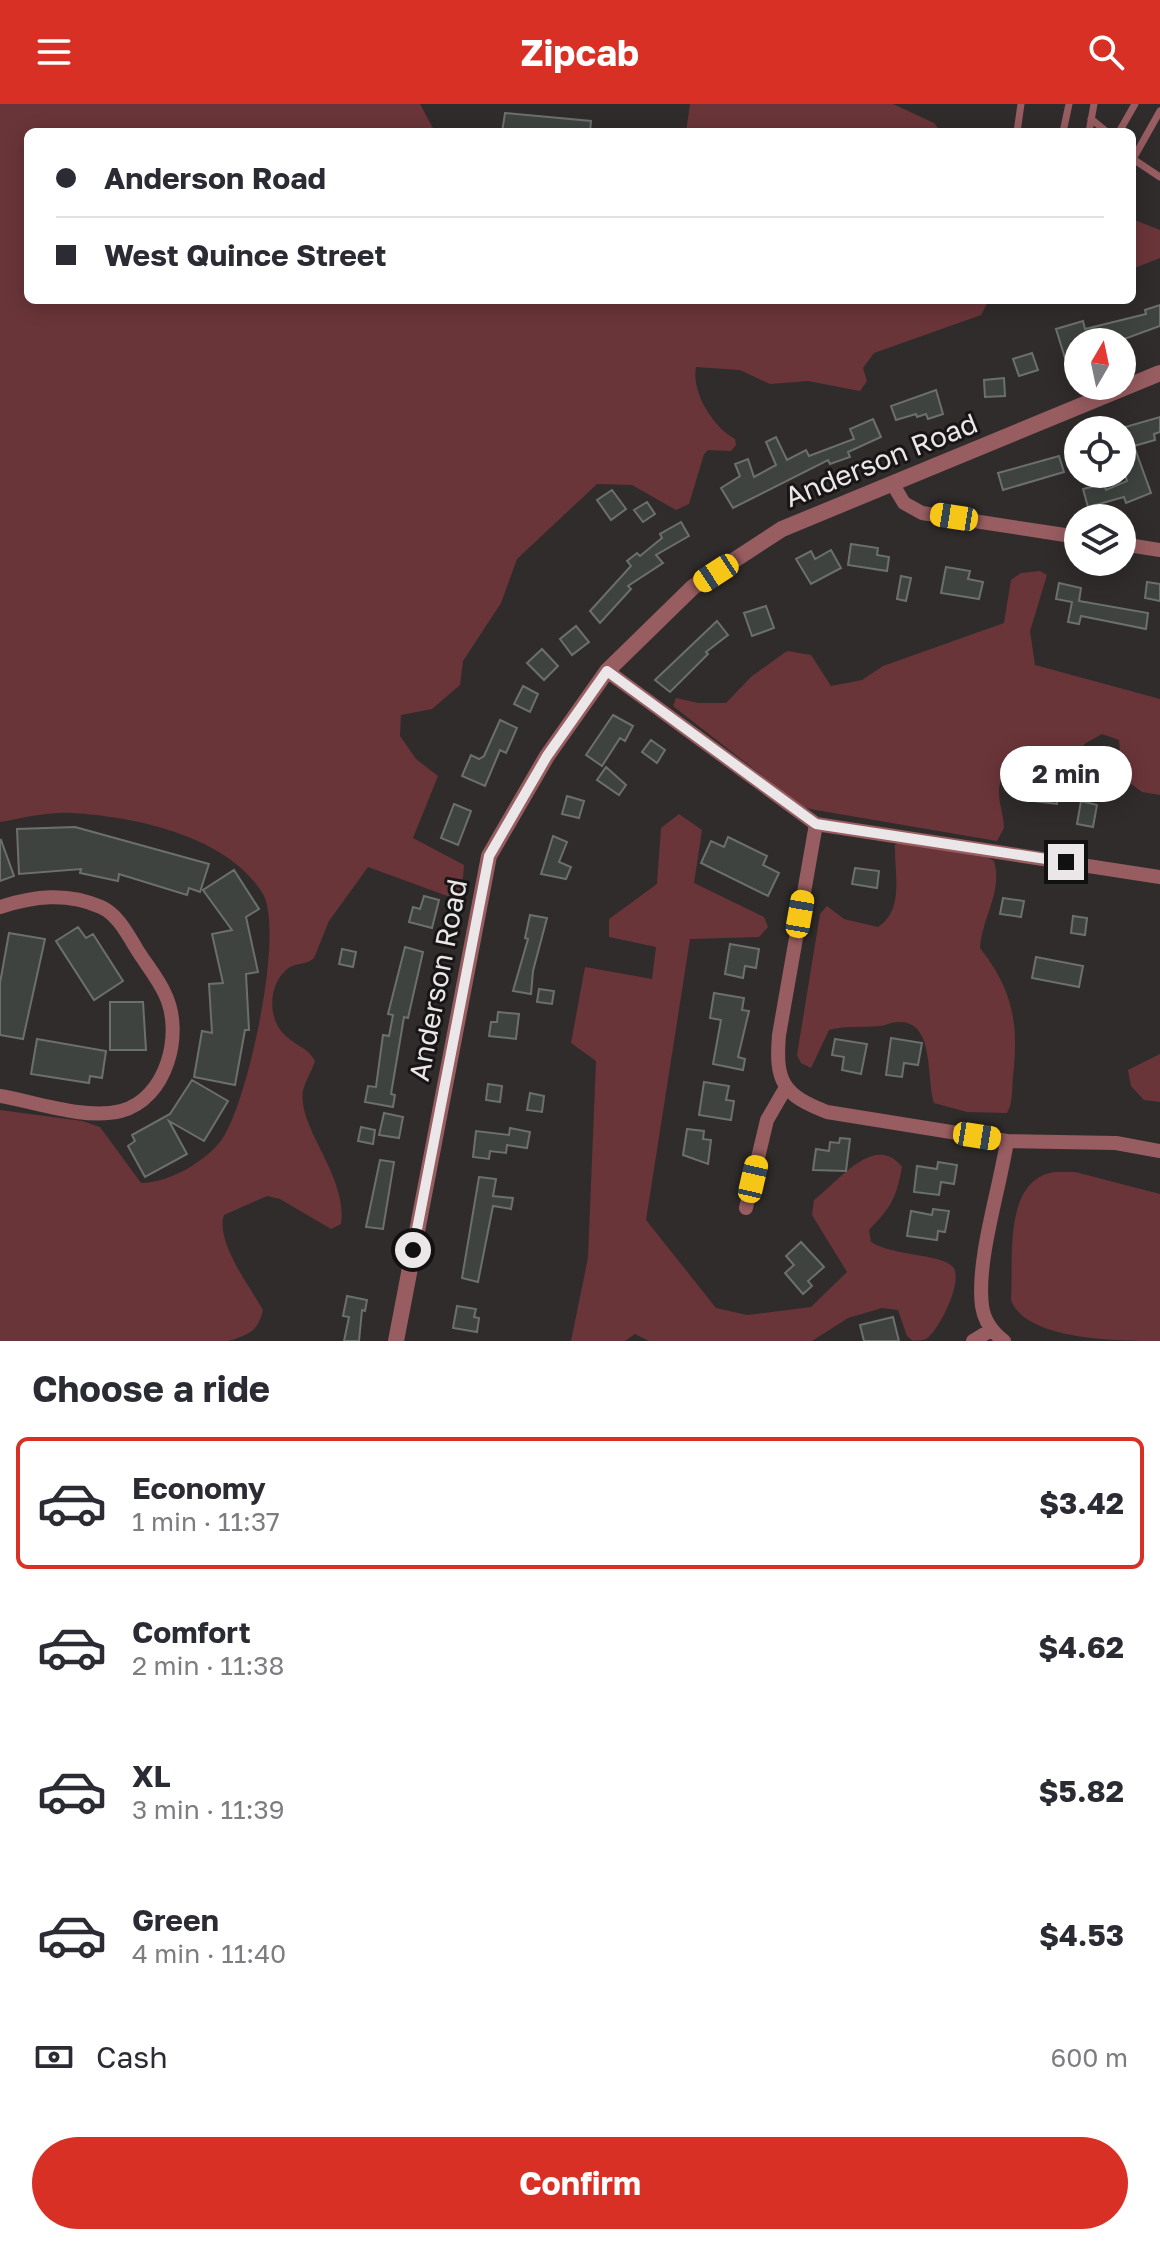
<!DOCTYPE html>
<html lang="en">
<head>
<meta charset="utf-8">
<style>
	:root { --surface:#fff; --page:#f7f7f7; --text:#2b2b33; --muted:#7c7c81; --line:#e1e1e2; --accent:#d93025 }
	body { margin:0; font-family:"Golos Text",sans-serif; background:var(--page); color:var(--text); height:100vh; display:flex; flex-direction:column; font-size:30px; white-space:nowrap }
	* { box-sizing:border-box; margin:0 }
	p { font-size:26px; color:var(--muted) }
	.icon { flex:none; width:44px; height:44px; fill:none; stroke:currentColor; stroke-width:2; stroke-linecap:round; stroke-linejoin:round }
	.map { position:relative; height:1237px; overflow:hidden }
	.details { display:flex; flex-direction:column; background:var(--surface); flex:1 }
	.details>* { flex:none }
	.guide { position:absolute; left:24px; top:24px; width:1112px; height:176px; border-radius:12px; box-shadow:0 4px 20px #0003; display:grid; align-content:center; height:176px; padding:0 32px; background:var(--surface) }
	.needle { width:52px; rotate:9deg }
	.fabs { position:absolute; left:1064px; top:224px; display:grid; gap:16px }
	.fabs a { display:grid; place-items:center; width:72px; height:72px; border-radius:50%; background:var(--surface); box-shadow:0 4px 20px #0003; font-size:40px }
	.end { position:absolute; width:36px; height:36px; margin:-18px; border:10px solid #ebe7e8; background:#111; box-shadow:0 0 0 4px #111 }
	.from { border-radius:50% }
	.bubble { position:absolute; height:56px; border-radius:28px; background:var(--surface); box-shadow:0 4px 20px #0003; font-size:26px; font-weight:700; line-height:56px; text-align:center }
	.car { position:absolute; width:24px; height:48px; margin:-24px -12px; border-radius:10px; box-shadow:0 0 6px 2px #0007; background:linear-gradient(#f5c518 24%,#345 0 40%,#f5c518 0 76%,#345 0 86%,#f5c518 0) }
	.guide b { display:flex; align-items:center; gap:28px; height:76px; font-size:30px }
	.guide b+b { border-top:2px solid var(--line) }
	.guide i { width:20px; height:20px; background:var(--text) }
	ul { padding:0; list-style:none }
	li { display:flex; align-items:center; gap:24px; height:132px; margin:0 16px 12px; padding:0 16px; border:4px solid transparent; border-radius:12px }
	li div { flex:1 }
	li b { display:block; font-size:30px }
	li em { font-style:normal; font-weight:700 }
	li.active { border-color:var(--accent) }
	li>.icon { width:72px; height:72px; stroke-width:1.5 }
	h2 { padding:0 32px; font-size:36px; line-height:96px }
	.pay { display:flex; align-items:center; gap:20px; height:88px; padding:0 32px; font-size:30px }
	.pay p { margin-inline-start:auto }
	.action { display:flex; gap:16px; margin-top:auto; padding:16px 32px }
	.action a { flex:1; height:92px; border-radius:48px; background:var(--accent); color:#fff; font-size:32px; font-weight:700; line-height:92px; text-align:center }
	header { display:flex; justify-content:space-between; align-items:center; height:104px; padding:0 32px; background:var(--accent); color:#fff; font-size:36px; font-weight:700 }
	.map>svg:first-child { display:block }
</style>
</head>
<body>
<header><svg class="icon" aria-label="menu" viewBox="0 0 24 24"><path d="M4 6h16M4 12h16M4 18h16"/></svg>Zipcab<svg class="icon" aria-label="search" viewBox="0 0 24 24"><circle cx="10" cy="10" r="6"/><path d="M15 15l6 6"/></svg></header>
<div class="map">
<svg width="1160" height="1237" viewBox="0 0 1160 1237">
	<rect width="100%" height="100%" fill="#312c2c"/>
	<!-- green -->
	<path fill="#6a3539" d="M 0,0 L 420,0 L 435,28 L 28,28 L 28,196 L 989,196 L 981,211 L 874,249 L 863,264 L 867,277 L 860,287 L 808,277 L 770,280 L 740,266 L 696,263 C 691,289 714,324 735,335 L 736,341 L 731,347 L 708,346 L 704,350 L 689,400 L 676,406 L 632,381 L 597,380 L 517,455 L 501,499 L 463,557 L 460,581 L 432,605 L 401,611 L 400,632 L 416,655 L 438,672 L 413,734 L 464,761 L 462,785 L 450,793 L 368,763 L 329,817 L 314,854 C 305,862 294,858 286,866 C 268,882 267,917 287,933 C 298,943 307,943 315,957 C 312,967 305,977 303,987 C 297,1024 348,1072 341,1120 L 331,1125 L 280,1095 L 267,1092 L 224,1111 C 215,1137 250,1183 263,1206 C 258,1228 248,1231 228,1237 L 0,1237 L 0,1006 L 82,1017 L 100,1023 L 141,1079 C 168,1079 203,1059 220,1038 C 247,1004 285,828 263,790 C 228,732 136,713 73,709 C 50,707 22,714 0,718 Z
		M 690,0 L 893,0 L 934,19 L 941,28 L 686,28 Z
		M 1132,115 L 1160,126 L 1160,154 L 1132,165 Z
		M 1040,467 L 1047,471 L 1030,527 L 1035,561 L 1160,595 L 1160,691 L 1142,688 L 1122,673 L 1119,636 L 1102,630 L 1086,639 L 1058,667 L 1008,664 C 991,686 1003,700 1004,724 L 997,737 L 810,705 L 801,702 L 673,602 L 676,594 L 698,599 L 726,599 L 751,573 L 787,547 L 811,551 L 831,582 L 862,576 L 883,562 L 1004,519 L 1011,476 L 1021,469 Z
		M 679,710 L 702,726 L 694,779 L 764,813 L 768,823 L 759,833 L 690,835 L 646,1116 L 716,1204 L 747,1211 L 811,1203 L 847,1168 L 812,1111 L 814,1096 C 839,1077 875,1028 902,1063 C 896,1095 891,1103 869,1126 L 871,1138 C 893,1152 942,1150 953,1163 C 964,1176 939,1227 926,1235 C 922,1237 917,1236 913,1237 L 907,1232 L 898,1206 L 882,1204 L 848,1214 L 812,1237 L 649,1237 L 635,1230 L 625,1237 L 571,1237 L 588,1154 L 596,957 L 571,939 L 585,863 L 652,875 L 656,843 L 609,833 L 609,815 L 657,780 L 661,724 Z
		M 898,739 L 983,751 L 994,757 C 1003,787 982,814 980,844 C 1013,886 1019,920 1013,972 C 1012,984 1013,999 1007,1009 L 967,1008 L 934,999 C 926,972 935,915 897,918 C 891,918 885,922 879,922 C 861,924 847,921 829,926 L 811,964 L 801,959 L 797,951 L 820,810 L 827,802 L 844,815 L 878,823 C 905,805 894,768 895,741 Z
		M 1160,950 L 1160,998 L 1144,996 L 1131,982 L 1128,966 Z
		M 1054,1068 L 1075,1068 L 1160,1090 L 1160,1237 C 1121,1237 1026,1237 1011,1196 C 1014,1156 1002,1077 1054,1068 Z"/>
	<!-- building -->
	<path fill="#3e4340" stroke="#6b706e" stroke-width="2" d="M 505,9 L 591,17 L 590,28 L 502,28 Z
		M 1160,201 L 1160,222 L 1116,238 L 1078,238 L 1078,250 L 1065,254 L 1056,225 L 1083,217 L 1085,225 L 1146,210 L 1145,206 Z
		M 1032,249 L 1038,266 L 1019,272 L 1013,255 Z
		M 1004,274 L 1005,292 L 985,293 L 984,276 Z
		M 936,286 L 943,310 L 928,315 L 926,310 L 917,313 L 916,310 L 896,316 L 891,302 Z
		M 1160,313 L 1160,328 L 1154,330 L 1155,336 L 1134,342 L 1151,389 L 1126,399 L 1124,393 L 1088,403 L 1083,385 L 1104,380 L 1106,386 L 1127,377 L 1122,360 L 1122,324 Z
		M 873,315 L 881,333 L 848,348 L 850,353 L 830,360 L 828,356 L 733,404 L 721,384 L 740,372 L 735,360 L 748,355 L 754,373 L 776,361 L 766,338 L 776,333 L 787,356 L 806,346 L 809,352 L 854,335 L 850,325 Z
		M 1059,352 L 1064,368 L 1003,386 L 998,369 Z
		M 612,386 L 626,405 L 611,416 L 597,396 Z
		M 647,398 L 655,410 L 643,418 L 634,406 Z
		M 681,418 L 689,432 L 656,451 L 663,459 L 628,482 L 631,485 L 600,519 L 590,507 L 631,462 L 627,457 L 637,449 L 640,452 L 662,434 L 660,430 Z
		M 851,440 L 878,444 L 877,451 L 889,453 L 887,467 L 848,461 Z
		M 831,446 L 841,464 L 811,480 L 796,455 L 811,447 L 815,455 Z
		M 946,463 L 970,467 L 968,475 L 983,478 L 979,495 L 941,489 Z
		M 901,472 L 911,474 L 906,497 L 897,495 Z
		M 1147,478 L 1160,480 L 1160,497 L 1145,494 Z
		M 1059,479 L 1081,484 L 1079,497 L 1148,509 L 1146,525 L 1081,512 L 1079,520 L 1068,518 L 1072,498 L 1056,495 Z
		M 766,502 L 774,524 L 752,532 L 744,509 Z
		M 717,517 L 728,531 L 706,548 L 708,550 L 670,588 L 655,576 Z
		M 576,522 L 589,538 L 572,551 L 560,535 Z
		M 542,545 L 558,562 L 544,576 L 527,559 Z
		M 523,582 L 538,590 L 530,608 L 514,600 Z
		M 613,611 L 633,622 L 625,637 L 620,634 L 602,662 L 586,651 Z
		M 500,616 L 517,624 L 506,649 L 500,646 L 485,682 L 462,672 L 471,651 L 479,655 L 484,652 Z
		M 651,636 L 665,646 L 657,659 L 642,648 Z
		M 606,663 L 626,681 L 619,691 L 597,676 Z
		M 1034,681 L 1059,684 L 1057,700 L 1032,697 Z
		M 567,692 L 584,697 L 579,714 L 562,710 Z
		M 1081,697 L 1097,701 L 1093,723 L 1077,720 Z
		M 454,700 L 471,707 L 458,741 L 441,734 Z
		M 75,723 L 209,760 L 200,788 L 189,784 L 187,791 L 119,770 L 118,777 L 80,769 L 81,765 L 19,770 L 17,725 Z
		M 553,732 L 567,738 L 559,758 L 571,763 L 566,775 L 541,770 Z
		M 728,733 L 767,752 L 763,761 L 779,769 L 768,792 L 701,759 L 711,737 L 724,743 Z
		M 1,736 L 14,772 L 0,777 L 0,737 Z
		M 855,764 L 879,767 L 877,784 L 852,780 Z
		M 234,766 L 259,805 L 246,813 L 258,868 L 246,870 L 249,926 L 245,926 L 235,981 L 194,973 L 202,927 L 212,929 L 209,880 L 223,879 L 212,830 L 232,826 L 203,786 Z
		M 424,792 L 439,796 L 432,824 L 409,818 L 413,803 L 420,805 Z
		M 1003,794 L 1024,797 L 1021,813 L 1000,810 Z
		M 530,811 L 547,814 L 533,867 L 531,890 L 513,887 L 528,835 L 525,834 Z
		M 1073,812 L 1087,814 L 1085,831 L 1071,829 Z
		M 78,823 L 86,834 L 93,830 L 123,877 L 94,896 L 56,837 Z
		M 9,829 L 45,835 L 23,935 L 0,931 L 0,879 Z
		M 730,840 L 759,845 L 756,864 L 745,862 L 743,874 L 725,870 Z
		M 405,843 L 423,848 L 408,914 L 404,913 L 391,990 L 395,991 L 393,1003 L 365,998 L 368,982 L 376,983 L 383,931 L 389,932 L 393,911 L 388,910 Z
		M 342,845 L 356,848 L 353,863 L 339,860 Z
		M 1036,853 L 1083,862 L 1079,883 L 1032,874 Z
		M 539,885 L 554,887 L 552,900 L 537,898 Z
		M 714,889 L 744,894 L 742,906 L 749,907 L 738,953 L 745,955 L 743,966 L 713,960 L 721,916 L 710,914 Z
		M 110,898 L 143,898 L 146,946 L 110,946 Z
		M 498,908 L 519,910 L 516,935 L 489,932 L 491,918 L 497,918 Z
		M 891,934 L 922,939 L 918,961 L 904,959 L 902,973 L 886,971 Z
		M 37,935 L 106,947 L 102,974 L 90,972 L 89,979 L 31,970 Z
		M 835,935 L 867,940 L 861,970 L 842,966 L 844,953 L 832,951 Z
		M 192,976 L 228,997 L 204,1037 L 169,1017 L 187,1050 L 145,1073 L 128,1042 L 135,1037 L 132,1031 L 170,1010 Z
		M 704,978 L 729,982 L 726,996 L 734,997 L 731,1016 L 699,1011 Z
		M 488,980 L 502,982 L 500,998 L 486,996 Z
		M 530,989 L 544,992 L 542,1008 L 527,1006 Z
		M 384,1009 L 403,1013 L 399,1034 L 379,1031 Z
		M 361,1023 L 375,1026 L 373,1040 L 358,1037 Z
		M 510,1024 L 530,1028 L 527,1044 L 507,1041 L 506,1049 L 490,1047 L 489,1055 L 473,1053 L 476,1027 L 509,1031 Z
		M 687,1025 L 704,1027 L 703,1035 L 711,1036 L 708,1060 L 683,1051 Z
		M 840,1034 L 850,1035 L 846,1067 L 813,1066 L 816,1045 L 829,1047 L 830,1038 L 839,1039 Z
		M 380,1056 L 394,1058 L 383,1125 L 366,1123 Z
		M 938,1058 L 957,1061 L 954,1080 L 941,1078 L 939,1091 L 914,1088 L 917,1062 L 937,1065 Z
		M 479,1073 L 496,1075 L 493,1092 L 513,1094 L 511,1105 L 493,1102 L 478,1178 L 462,1174 Z
		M 933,1105 L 949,1107 L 945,1128 L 938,1127 L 937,1136 L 907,1132 L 911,1107 L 932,1111 Z
		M 801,1138 L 824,1163 L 808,1177 L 812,1182 L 803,1190 L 785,1169 L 794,1161 L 786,1152 Z
		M 347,1192 L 367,1196 L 365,1207 L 362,1206 L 359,1237 L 344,1237 L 349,1213 L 343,1212 Z
		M 457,1202 L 476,1205 L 474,1213 L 479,1214 L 477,1228 L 453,1224 Z
		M 893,1213 L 899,1237 L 864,1237 L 860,1221 Z"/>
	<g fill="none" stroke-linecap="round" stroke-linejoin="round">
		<!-- service -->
		<path stroke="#985d61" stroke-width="7" d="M 1160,7 L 1133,55 L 1160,73
			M 1091,15 L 1107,28
			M 1017,28 L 1021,0
			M 1063,28 L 1069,0
			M 1089,28 L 1094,0
			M 1119,28 L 1135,0"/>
		<!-- minor -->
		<path stroke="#985d61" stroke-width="14" d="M 892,379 L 904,399 L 922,409 L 1078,433
			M 1122,440 L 1160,446
			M 607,567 L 816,720 L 1160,773
			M 816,720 L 779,931 C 775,978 783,991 827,1008 L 1007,1037 C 1000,1084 976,1157 982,1202 C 984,1217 992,1228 1004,1237
			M 0,803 C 34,792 67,788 101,803 C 117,810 127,829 136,844 C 145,859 158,874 165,890 C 184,929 167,995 121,1007 C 84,1016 36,998 0,992
			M 1007,1037 L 1116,1039 L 1160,1047
			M 746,1104 L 767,1016 L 785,985
			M 973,1237 L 991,1226"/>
		<!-- tertiary -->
		<path stroke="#985d61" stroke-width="16" d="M 396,1237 L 489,752 L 547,652 L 607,567 L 693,483 L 782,425 L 1160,269"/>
	</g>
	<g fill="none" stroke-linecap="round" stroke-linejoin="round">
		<!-- route -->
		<path stroke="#ebe7e8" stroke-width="10" d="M 413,1146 L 489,752 L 547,652 L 607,567 L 816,720 L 1066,758"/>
	</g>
	<g text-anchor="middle" stroke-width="6" stroke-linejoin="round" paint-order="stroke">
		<!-- street labels -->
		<g font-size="28" fill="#ebe7e8" stroke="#171515">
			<text transform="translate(881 356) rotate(-22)" y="10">Anderson Road</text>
			<text transform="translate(438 876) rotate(-79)" y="10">Anderson Road</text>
		</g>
	</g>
</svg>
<div class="fabs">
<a><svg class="needle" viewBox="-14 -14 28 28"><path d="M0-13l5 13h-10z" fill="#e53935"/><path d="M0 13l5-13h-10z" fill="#7c7c81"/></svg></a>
<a><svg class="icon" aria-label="locate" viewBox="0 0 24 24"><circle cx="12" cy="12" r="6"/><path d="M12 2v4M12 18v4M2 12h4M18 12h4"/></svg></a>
<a><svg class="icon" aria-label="layers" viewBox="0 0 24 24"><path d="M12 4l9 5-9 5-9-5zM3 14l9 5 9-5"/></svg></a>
</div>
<i class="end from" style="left:413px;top:1146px"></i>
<i class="end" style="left:1066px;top:758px"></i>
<div class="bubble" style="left:1000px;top:642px;width:132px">2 min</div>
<i class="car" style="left:954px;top:413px;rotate:279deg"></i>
<i class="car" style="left:716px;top:469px;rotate:237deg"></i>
<i class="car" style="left:800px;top:810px;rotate:10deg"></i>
<i class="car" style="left:977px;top:1032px;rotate:99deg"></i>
<i class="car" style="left:753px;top:1075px;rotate:13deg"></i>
<div class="guide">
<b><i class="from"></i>Anderson Road</b>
<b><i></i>West Quince Street</b>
</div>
</div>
<section class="details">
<h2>Choose a ride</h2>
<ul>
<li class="active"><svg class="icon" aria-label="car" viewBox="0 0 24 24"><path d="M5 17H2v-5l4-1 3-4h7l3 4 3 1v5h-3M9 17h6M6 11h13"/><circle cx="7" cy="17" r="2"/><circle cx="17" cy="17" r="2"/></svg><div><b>Economy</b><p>1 min · 11:37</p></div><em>$3.42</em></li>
<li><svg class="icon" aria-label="car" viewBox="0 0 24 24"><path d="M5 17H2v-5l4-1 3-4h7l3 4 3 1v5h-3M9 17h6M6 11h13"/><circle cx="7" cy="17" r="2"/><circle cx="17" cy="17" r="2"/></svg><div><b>Comfort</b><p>2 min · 11:38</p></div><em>$4.62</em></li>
<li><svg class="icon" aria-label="car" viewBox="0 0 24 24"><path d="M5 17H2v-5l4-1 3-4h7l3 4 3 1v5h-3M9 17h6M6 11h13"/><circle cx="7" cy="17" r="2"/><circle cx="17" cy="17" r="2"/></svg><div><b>XL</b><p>3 min · 11:39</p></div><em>$5.82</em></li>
<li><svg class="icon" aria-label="car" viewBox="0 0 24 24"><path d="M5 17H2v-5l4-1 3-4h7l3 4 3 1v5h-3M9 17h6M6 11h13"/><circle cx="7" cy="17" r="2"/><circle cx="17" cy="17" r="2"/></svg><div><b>Green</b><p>4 min · 11:40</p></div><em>$4.53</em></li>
</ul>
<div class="pay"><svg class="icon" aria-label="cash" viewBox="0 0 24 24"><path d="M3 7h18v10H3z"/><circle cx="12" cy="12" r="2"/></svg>Cash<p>600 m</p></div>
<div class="action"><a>Confirm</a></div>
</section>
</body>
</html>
